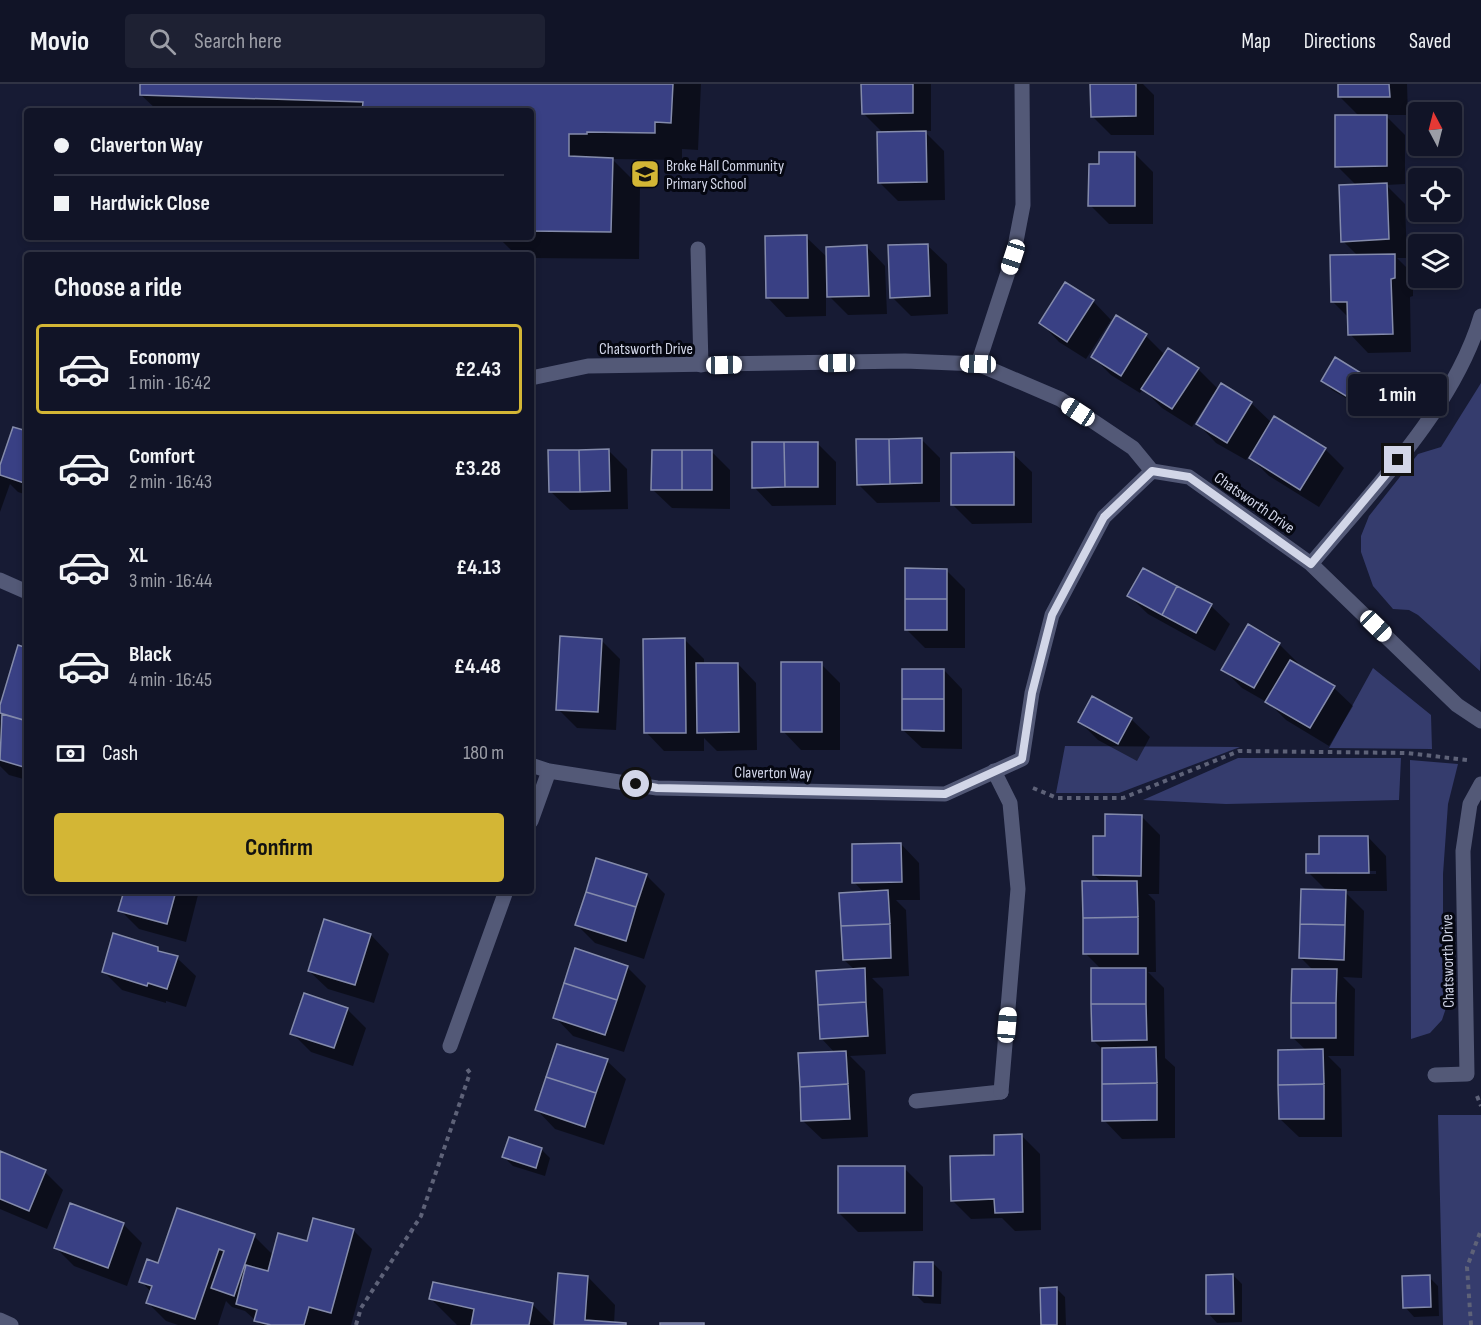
<!DOCTYPE html>
<html lang="en">
<head>
<meta charset="utf-8">
<style>
	:root { --surface:#111427; --page:#1e2133; --text:#f1f3f6; --muted:#9c9ea7; --line:#303344; --accent:#d3b635 }
	body { margin:0; font-family:"Sofia Sans Condensed",sans-serif; background:var(--page); color:var(--text); height:100vh; display:flex; flex-direction:column; font-size:22px; white-space:nowrap }
	* { box-sizing:border-box; margin:0 }
	p { font-size:20px; color:var(--muted) }
	.icon { flex:none; width:33px; height:33px; fill:none; stroke:currentColor; stroke-width:2; stroke-linecap:round; stroke-linejoin:round }
	.map { position:relative; flex:1; overflow:hidden }
	.details { position:absolute; left:24px; top:168px; width:510px; height:642px; display:flex; flex-direction:column; background:var(--surface); border-radius:6px; box-shadow:0 3px 9px #0003,0 0 0 2px var(--line) }
	.details>* { flex:none }
	.banner { position:absolute; left:24px; top:24px; width:510px; height:132px; border-radius:6px; box-shadow:0 3px 9px #0003,0 0 0 2px var(--line); display:grid; align-content:center; height:132px; padding:0 30px; background:var(--surface) }
	.needle { width:39px; rotate:353deg }
	.tools { position:absolute; left:1408px; top:18px; display:grid; gap:12px }
	.tools a { display:grid; place-items:center; width:54px; height:54px; border-radius:6px; background:var(--surface); box-shadow:0 3px 9px #0003,0 0 0 2px var(--line); font-size:30px }
	.end { position:absolute; width:27px; height:27px; margin:-14px; border:8px solid #d2d6e8; background:#111; box-shadow:0 0 0 3px #111 }
	.from { border-radius:50% }
	.bubble { position:absolute; height:42px; border-radius:6px; background:var(--surface); box-shadow:0 3px 9px #0003,0 0 0 2px var(--line); font-size:20px; font-weight:700; line-height:42px; text-align:center }
	.car { position:absolute; width:18px; height:36px; margin:-18px -9px; border-radius:8px; box-shadow:0 0 4px 2px #0007; background:linear-gradient(#fff 24%,#345 0 40%,#fff 0 76%,#345 0 86%,#fff 0) }
	.banner b { display:flex; align-items:center; gap:21px; height:57px; font-size:22px }
	.banner b+b { border-top:2px solid var(--line) }
	.banner i { width:15px; height:15px; background:var(--text) }
	ul { padding:0; list-style:none }
	li { display:flex; align-items:center; gap:18px; height:90px; margin:0 12px 9px; padding:0 18px; border:3px solid transparent; border-radius:6px }
	li div { flex:1 }
	li b { display:block; font-size:22px }
	li em { font-style:normal; font-weight:700 }
	li.current { border-color:var(--accent) }
	li>.icon { width:54px; height:54px; stroke-width:1.5 }
	h2 { padding:0 30px; font-size:27px; line-height:72px }
	.pay { display:flex; align-items:center; gap:15px; height:66px; padding:0 30px; font-size:22px }
	.pay p { margin-inline-start:auto }
	.action { display:flex; gap:12px; margin-top:auto; padding:12px 30px }
	.action a { flex:1; height:69px; border-radius:6px; background:var(--accent); color:#111; font-size:24px; font-weight:700; line-height:69px; text-align:center }
	header { display:flex; align-items:center; gap:36px; box-sizing:border-box; height:84px; padding:0 30px; background:var(--surface); border-bottom:2px solid var(--line) }
	header strong { font-size:28px }
	nav { display:flex; gap:33px; margin-inline-start:auto; font-size:21px }
	.search { width:420px; height:54px; background:var(--page); display:flex; align-items:center; gap:15px; box-sizing:border-box; padding:0 21px; border-radius:6px; color:var(--muted); font-size:22px }
	.map>svg:first-child { display:block }
</style>
</head>
<body>
<header>
<strong>Movio</strong>
<div class="search"><svg class="icon" aria-label="search" viewBox="0 0 24 24"><circle cx="10" cy="10" r="6"/><path d="M15 15l6 6"/></svg>Search here</div>
<nav><a>Map</a><a>Directions</a><a>Saved</a></nav>
</header>
<div class="map">
<svg width="1481" height="1241" viewBox="0 0 1481 1241">
	<rect width="100%" height="100%" fill="#171b34"/>
	<!-- green -->
	<path fill="#353c6d" d="M 1481,299 L 1481,557 L 1480,587 L 1418,531 L 1409,526 L 1393,525 L 1373,502 L 1361,468 L 1361,452 L 1369,432 L 1418,370 L 1441,363 Z
		M 1373,584 L 1431,631 L 1432,665 L 1329,664 Z
		M 1065,662 L 1240,663 L 1119,709 L 1056,709 Z
		M 1238,674 L 1401,674 L 1399,716 L 1226,720 L 1143,716 Z
		M 1410,676 L 1458,680 L 1448,720 L 1443,790 L 1443,865 L 1447,921 L 1442,936 L 1430,949 L 1411,955 Z
		M 1438,1031 L 1481,1031 L 1481,1241 L 1443,1241 Z"/>
	<!-- shadow -->
	<path fill="#0007" fill-rule="evenodd" d="M 142,0 L 701,0 L 698,66 L 682,65 L 682,76 L 612,75 L 640,103 L 639,175 L 531,174 L 531,171 L 516,171 L 498,153 L 531,153 L 531,27 L 158,27 L 141,11 Z
		M 863,0 L 931,0 L 931,47 L 924,47 L 944,67 L 945,116 L 898,117 L 879,98 L 883,49 L 863,29 Z
		M 1092,0 L 1143,0 L 1154,11 L 1154,51 L 1111,51 L 1092,32 Z
		M 1340,0 L 1407,0 L 1408,31 L 1385,31 L 1405,51 L 1405,100 L 1386,101 L 1405,120 L 1407,174 L 1397,174 L 1413,190 L 1413,212 L 1410,213 L 1411,268 L 1368,269 L 1350,250 L 1349,234 L 1333,218 L 1358,172 L 1343,157 L 1357,102 L 1337,82 L 1360,33 L 1340,13 Z
		M 1134,69 L 1153,88 L 1153,140 L 1109,140 L 1090,121 L 1100,81 Z
		M 806,153 L 828,174 L 867,163 L 885,182 L 887,230 L 848,231 L 826,209 L 826,232 L 786,233 L 768,214 Z
		M 928,162 L 947,180 L 948,230 L 911,232 L 892,213 Z
		M 1093,217 L 1111,236 L 1086,275 L 1059,258 L 1041,239 Z
		M 1146,252 L 1165,271 L 1198,285 L 1219,306 L 1251,319 L 1272,339 L 1325,365 L 1344,384 L 1319,423 L 1269,392 L 1249,372 L 1246,376 L 1216,359 L 1198,340 L 1215,311 L 1213,310 L 1192,343 L 1162,324 L 1143,305 L 1140,309 L 1111,291 L 1093,273 Z
		M 1360,290 L 1369,299 L 1356,320 L 1332,306 L 1323,297 Z
		M 27,349 L 27,411 L 18,408 L 10,400 L 0,428 L 0,378 L 2,380 Z
		M 921,355 L 940,374 L 940,418 L 877,419 L 858,400 Z
		M 817,359 L 836,378 L 836,421 L 772,422 L 754,403 Z
		M 609,367 L 627,385 L 628,425 L 570,426 L 551,408 Z
		M 711,367 L 730,386 L 730,425 L 672,424 L 653,406 Z
		M 1013,370 L 1032,388 L 1032,439 L 972,440 L 953,421 Z
		M 946,486 L 965,505 L 965,564 L 925,564 L 906,545 Z
		M 1129,512 L 1211,522 L 1230,540 L 1215,567 L 1148,530 Z
		M 601,556 L 620,575 L 616,646 L 577,644 L 558,625 Z
		M 685,556 L 704,575 L 704,580 L 738,580 L 756,599 L 757,666 L 717,667 L 704,654 L 704,667 L 664,667 L 646,648 Z
		M 1279,560 L 1298,579 L 1296,582 L 1334,604 L 1353,622 L 1329,662 L 1286,636 L 1270,620 L 1242,604 L 1223,585 Z
		M 27,566 L 27,696 L 9,691 L 0,682 L 0,640 L 3,631 L 0,626 Z
		M 821,580 L 840,599 L 840,666 L 801,666 L 783,647 Z
		M 944,586 L 962,605 L 962,665 L 922,664 L 903,646 Z
		M 1131,635 L 1150,653 L 1137,677 L 1098,656 L 1079,637 Z
		M 1141,732 L 1160,751 L 1159,810 L 1148,810 L 1155,817 L 1156,888 L 1148,888 L 1164,904 L 1165,974 L 1175,983 L 1175,1054 L 1122,1055 L 1104,1036 L 1103,966 L 1093,956 L 1101,885 L 1085,869 L 1103,799 L 1094,791 L 1106,754 Z
		M 1368,753 L 1386,772 L 1387,807 L 1344,807 L 1364,827 L 1362,894 L 1343,893 L 1355,905 L 1354,972 L 1328,972 L 1341,985 L 1342,1053 L 1299,1053 L 1280,1035 L 1307,967 L 1292,953 L 1313,886 L 1301,874 L 1327,807 L 1308,788 L 1320,771 ZM 1337,787 L 1376,787 L 1376,790 L 1337,790 Z
		M 901,760 L 919,779 L 920,816 L 896,816 L 906,826 L 909,892 L 872,894 L 883,905 L 886,970 L 850,972 L 865,987 L 868,1053 L 822,1055 L 803,1037 L 835,969 L 821,954 L 855,886 L 844,876 L 864,809 L 854,798 Z
		M 646,791 L 665,810 L 644,875 L 595,859 L 577,841 Z
		M 125,807 L 199,807 L 186,858 L 139,845 L 120,826 Z
		M 446,807 L 461,807 L 460,812 Z
		M 371,851 L 389,870 L 374,919 L 328,905 L 309,887 Z
		M 158,865 L 162,869 L 177,874 L 196,892 L 186,923 L 166,917 L 166,919 L 122,906 L 103,887 Z
		M 627,883 L 646,902 L 624,968 L 573,952 L 555,933 Z
		M 347,925 L 366,944 L 353,982 L 311,968 L 292,949 Z
		M 607,977 L 626,995 L 604,1061 L 555,1045 L 537,1026 Z
		M 1021,1051 L 1040,1070 L 1041,1146 L 1015,1147 L 1002,1134 L 971,1135 L 952,1116 L 996,1073 Z
		M 541,1065 L 550,1074 L 545,1092 L 513,1082 L 504,1073 Z
		M 0,1069 L 45,1088 L 63,1106 L 47,1145 L 0,1125 Z
		M 904,1084 L 923,1103 L 923,1147 L 858,1148 L 839,1129 Z
		M 71,1121 L 124,1141 L 142,1159 L 127,1202 L 74,1182 L 55,1163 Z
		M 353,1146 L 372,1165 L 351,1241 L 261,1241 L 245,1227 L 232,1223 L 226,1217 L 218,1241 L 178,1241 L 166,1237 L 147,1218 L 151,1208 L 141,1197 L 159,1181 L 254,1152 L 273,1171 Z
		M 933,1179 L 942,1188 L 941,1220 L 924,1219 L 915,1210 Z
		M 1233,1191 L 1242,1200 L 1242,1238 L 1217,1239 L 1208,1229 Z
		M 588,1193 L 615,1221 L 614,1240 L 625,1241 L 555,1241 Z
		M 1429,1193 L 1438,1202 L 1439,1232 L 1414,1233 L 1405,1223 Z
		M 1056,1204 L 1065,1213 L 1066,1241 L 1042,1241 Z
		M 430,1214 L 532,1220 L 553,1241 L 457,1241 Z"/>
	<!-- building -->
	<path fill="#394084" stroke="#848bab" stroke-width="1.5" d="M 140,0 L 673,0 L 671,39 L 655,38 L 655,49 L 587,48 L 587,50 L 569,50 L 569,72 L 613,74 L 611,148 L 531,147 L 531,70 L 533,70 L 534,49 L 531,49 L 531,27 L 362,27 L 363,18 L 140,11 Z
		M 861,0 L 913,0 L 913,29 L 862,30 Z
		M 1090,0 L 1136,0 L 1136,32 L 1091,33 Z
		M 1338,0 L 1389,0 L 1390,13 L 1338,13 Z
		M 1335,31 L 1387,31 L 1387,82 L 1335,83 Z
		M 926,47 L 927,98 L 878,99 L 877,48 Z
		M 1099,68 L 1135,68 L 1135,122 L 1088,122 L 1089,80 L 1099,80 Z
		M 1387,99 L 1389,155 L 1341,158 L 1339,101 Z
		M 807,151 L 808,214 L 766,214 L 765,152 Z
		M 928,160 L 930,212 L 890,214 L 888,161 Z
		M 867,161 L 869,212 L 827,213 L 826,163 Z
		M 1395,170 L 1395,194 L 1391,195 L 1393,250 L 1348,251 L 1347,218 L 1331,218 L 1330,171 Z
		M 1065,198 L 1094,216 L 1067,258 L 1039,239 Z
		M 1116,231 L 1147,250 L 1121,292 L 1091,273 Z
		M 1168,264 L 1199,284 L 1172,325 L 1141,305 Z
		M 1335,273 L 1361,289 L 1346,312 L 1321,297 Z
		M 1221,299 L 1252,318 L 1227,359 L 1196,340 Z
		M 1274,332 L 1326,364 L 1300,406 L 1249,374 Z
		M 13,343 L 27,347 L 27,400 L 0,391 L 0,381 Z
		M 922,354 L 922,399 L 890,400 L 889,355 Z
		M 856,355 L 889,355 L 890,400 L 857,401 Z
		M 752,358 L 784,358 L 785,403 L 752,404 Z
		M 784,358 L 818,358 L 818,403 L 785,403 Z
		M 609,365 L 610,407 L 580,408 L 579,366 Z
		M 548,366 L 579,366 L 580,408 L 549,408 Z
		M 652,366 L 682,366 L 682,406 L 651,406 Z
		M 682,366 L 712,366 L 712,406 L 682,406 Z
		M 1014,368 L 1014,421 L 951,421 L 951,369 Z
		M 905,484 L 947,485 L 947,515 L 905,515 Z
		M 1143,484 L 1177,502 L 1162,531 L 1127,512 Z
		M 1177,502 L 1212,520 L 1196,549 L 1162,531 Z
		M 905,515 L 947,515 L 947,546 L 905,546 Z
		M 1248,540 L 1280,559 L 1254,604 L 1221,586 Z
		M 560,552 L 602,555 L 598,628 L 556,626 Z
		M 685,554 L 686,649 L 644,649 L 643,555 Z
		M 18,561 L 27,564 L 27,637 L 0,629 L 0,621 Z
		M 1290,576 L 1335,602 L 1310,644 L 1265,618 Z
		M 781,578 L 822,578 L 822,648 L 781,648 Z
		M 696,579 L 738,579 L 739,648 L 697,649 Z
		M 902,585 L 944,585 L 944,615 L 902,615 Z
		M 1092,612 L 1132,634 L 1118,660 L 1078,638 Z
		M 902,615 L 944,615 L 944,647 L 902,646 Z
		M 2,630 L 27,637 L 27,684 L 0,676 Z
		M 1105,730 L 1142,731 L 1141,792 L 1093,791 L 1093,752 L 1105,752 Z
		M 1319,752 L 1368,752 L 1369,789 L 1306,789 L 1306,770 L 1319,770 Z
		M 901,759 L 902,798 L 852,799 L 852,760 Z
		M 596,774 L 647,790 L 636,823 L 586,808 Z
		M 1082,797 L 1137,797 L 1138,833 L 1083,834 Z
		M 1301,805 L 1346,806 L 1345,841 L 1300,840 Z
		M 888,806 L 890,840 L 841,842 L 839,809 Z
		M 124,807 L 176,807 L 167,840 L 118,827 Z
		M 586,808 L 636,823 L 626,857 L 575,841 Z
		M 1138,833 L 1138,870 L 1083,870 L 1083,834 Z
		M 324,835 L 371,850 L 355,901 L 308,887 Z
		M 890,840 L 891,874 L 843,876 L 841,842 Z
		M 1300,840 L 1345,841 L 1344,876 L 1299,874 Z
		M 113,849 L 158,863 L 158,867 L 178,872 L 167,905 L 148,899 L 147,902 L 102,888 Z
		M 575,864 L 628,882 L 617,916 L 564,899 Z
		M 865,884 L 866,918 L 818,921 L 816,887 Z
		M 1091,884 L 1146,884 L 1146,920 L 1091,920 Z
		M 1292,885 L 1337,885 L 1336,919 L 1291,919 Z
		M 564,899 L 617,916 L 605,951 L 553,934 Z
		M 304,909 L 348,924 L 334,964 L 290,950 Z
		M 866,918 L 868,952 L 820,955 L 818,921 Z
		M 1291,919 L 1336,919 L 1336,954 L 1291,954 Z
		M 1091,920 L 1146,920 L 1147,956 L 1092,957 Z
		M 557,960 L 608,975 L 596,1009 L 546,993 Z
		M 1156,963 L 1157,999 L 1102,1000 L 1102,964 Z
		M 1323,965 L 1324,1000 L 1278,1001 L 1278,966 Z
		M 846,967 L 848,1000 L 800,1003 L 798,969 Z
		M 546,993 L 596,1009 L 585,1043 L 535,1026 Z
		M 1157,999 L 1157,1036 L 1102,1037 L 1102,1000 Z
		M 848,1000 L 850,1035 L 801,1037 L 800,1003 Z
		M 1324,1000 L 1324,1035 L 1279,1035 L 1278,1001 Z
		M 1022,1050 L 1023,1128 L 995,1129 L 994,1115 L 951,1117 L 950,1072 L 994,1071 L 994,1051 Z
		M 509,1053 L 542,1064 L 536,1084 L 502,1073 Z
		M 0,1067 L 46,1086 L 29,1127 L 0,1115 Z
		M 838,1082 L 905,1082 L 905,1129 L 838,1129 Z
		M 70,1119 L 124,1139 L 108,1184 L 54,1164 Z
		M 177,1124 L 255,1150 L 234,1212 L 211,1204 L 224,1167 L 219,1165 L 195,1235 L 146,1219 L 152,1202 L 139,1198 L 147,1175 L 158,1179 Z
		M 313,1134 L 354,1145 L 331,1229 L 309,1223 L 304,1241 L 271,1241 L 254,1237 L 257,1226 L 236,1220 L 246,1181 L 268,1187 L 278,1149 L 307,1157 Z
		M 914,1178 L 933,1178 L 933,1212 L 913,1211 Z
		M 558,1189 L 588,1192 L 585,1236 L 626,1239 L 626,1241 L 554,1241 Z
		M 1233,1190 L 1234,1230 L 1206,1230 L 1206,1191 Z
		M 1430,1191 L 1431,1223 L 1403,1224 L 1402,1192 Z
		M 433,1198 L 533,1219 L 529,1241 L 471,1241 L 474,1225 L 429,1215 Z
		M 1057,1203 L 1057,1241 L 1041,1241 L 1040,1204 Z
		M 660,1239 L 704,1239 L 704,1241 L 660,1241 Z"/>
	<g fill="none" stroke-linecap="round" stroke-linejoin="round">
		<!-- path -->
		<path stroke="#5e6278" stroke-width="4" stroke-dasharray="4.5 4.5" stroke-linecap="butt" d="M 1033,704 L 1057,714 L 1123,714 L 1239,667 L 1407,669 L 1467,676
			M 1477,1012 L 1481,1022
			M 356,1241 L 361,1224 L 421,1132 L 470,989 L 465,982
			M 1471,1241 L 1467,1183 L 1481,1146"/>
		<!-- service -->
		<path stroke="#535977" stroke-width="15" d="M 698,165 L 701,281
			M 916,1017 L 1001,1008"/>
		<!-- minor -->
		<path stroke="#535977" stroke-width="15" d="M 978,280 L 1013,173 L 1023,121 L 1022,0
			M 531,294 L 588,282 L 905,277 L 978,280 L 1060,315 L 1133,364 L 1152,387 L 1189,393 L 1311,480 L 1457,621 L 1481,637
			M 1311,480 C 1372,407 1454,324 1481,232
			M 0,496 L 27,508
			M 531,681 L 549,687 L 657,704 L 945,710 L 1022,675 L 1032,609 L 1052,531 L 1104,433 L 1152,387
			M 994,687 L 1010,719 L 1018,805 L 1001,1008
			M 531,737 L 549,687
			M 450,962 L 506,807
			M 1435,991 L 1467,990 L 1463,767 L 1470,720 L 1481,700"/>
		<!-- tertiary -->
		<path stroke="#535977" stroke-width="15" d="M 0,1236 L 11,1241"/>
	</g>
	<g fill="none" stroke-linecap="round" stroke-linejoin="round">
		<!-- route -->
		<path stroke="#d2d6e8" stroke-width="8" d="M 636,700 L 657,704 L 945,710 L 1022,675 L 1032,609 L 1052,531 L 1104,433 L 1152,387 L 1189,393 L 1311,480 L 1398,376"/>
	</g>
	<!-- icons -->
	<defs>
		<g id="school-square" transform="scale(1.5)"><rect x="-9" y="-9" width="18" height="18" rx="4" fill="#d3b635" stroke="#050711"/><path d="M0-5L7-2L0 1L-7-2ZM-4 1L0 2.5L4 1V4Q0 6-4 4Z" fill="#111"/></g>
	</defs>
	<g fill-rule="evenodd">
		<use href="#school-square" x="645" y="90"/>
	</g>
	<g text-anchor="middle" stroke-width="6" stroke-linejoin="round" paint-order="stroke">
		<!-- poi labels -->
		<g font-size="16" fill="#d2d6e8" stroke="#050711" text-anchor="start">
			<text x="666" y="87">Broke Hall Community<tspan x="666" dy="18">Primary School</tspan></text>
		</g>
		<!-- street labels -->
		<g font-size="16" fill="#d2d6e8" stroke="#050711">
			<text x="646" y="270">Chatsworth Drive</text>
			<text transform="translate(1255 418) rotate(35)" y="6">Chatsworth Drive</text>
			<text transform="translate(773 688) rotate(1)" y="6">Claverton Way</text>
			<text transform="translate(1447 877) rotate(-91)" y="6">Chatsworth Drive</text>
		</g>
	</g>
</svg>
<div class="tools">
<a><svg class="needle" viewBox="-14 -14 28 28"><path d="M0-13l5 13h-10z" fill="#e53935"/><path d="M0 13l5-13h-10z" fill="#9c9ea7"/></svg></a>
<a><svg class="icon" aria-label="locate" viewBox="0 0 24 24"><circle cx="12" cy="12" r="6"/><path d="M12 2v4M12 18v4M2 12h4M18 12h4"/></svg></a>
<a><svg class="icon" aria-label="layers" viewBox="0 0 24 24"><path d="M12 4l9 5-9 5-9-5zM3 14l9 5 9-5"/></svg></a>
</div>
<i class="end from" style="left:636px;top:700px"></i>
<i class="end" style="left:1398px;top:376px"></i>
<div class="bubble" style="left:1348px;top:290px;width:99px">1 min</div>
<i class="car" style="left:1013px;top:173px;rotate:198deg"></i>
<i class="car" style="left:837px;top:279px;rotate:269deg"></i>
<i class="car" style="left:978px;top:280px;rotate:272deg"></i>
<i class="car" style="left:724px;top:281px;rotate:89deg"></i>
<i class="car" style="left:1078px;top:328px;rotate:303deg"></i>
<i class="car" style="left:1376px;top:542px;rotate:134deg"></i>
<i class="car" style="left:1007px;top:941px;rotate:5deg"></i>
<div class="banner">
<b><i class="from"></i>Claverton Way</b>
<b><i></i>Hardwick Close</b>
</div>
<section class="details">
<h2>Choose a ride</h2>
<ul>
<li class="current"><svg class="icon" aria-label="car" viewBox="0 0 24 24"><path d="M5 17H2v-5l4-1 3-4h7l3 4 3 1v5h-3M9 17h6M6 11h13"/><circle cx="7" cy="17" r="2"/><circle cx="17" cy="17" r="2"/></svg><div><b>Economy</b><p>1 min · 16:42</p></div><em>£2.43</em></li>
<li><svg class="icon" aria-label="car" viewBox="0 0 24 24"><path d="M5 17H2v-5l4-1 3-4h7l3 4 3 1v5h-3M9 17h6M6 11h13"/><circle cx="7" cy="17" r="2"/><circle cx="17" cy="17" r="2"/></svg><div><b>Comfort</b><p>2 min · 16:43</p></div><em>£3.28</em></li>
<li><svg class="icon" aria-label="car" viewBox="0 0 24 24"><path d="M5 17H2v-5l4-1 3-4h7l3 4 3 1v5h-3M9 17h6M6 11h13"/><circle cx="7" cy="17" r="2"/><circle cx="17" cy="17" r="2"/></svg><div><b>XL</b><p>3 min · 16:44</p></div><em>£4.13</em></li>
<li><svg class="icon" aria-label="car" viewBox="0 0 24 24"><path d="M5 17H2v-5l4-1 3-4h7l3 4 3 1v5h-3M9 17h6M6 11h13"/><circle cx="7" cy="17" r="2"/><circle cx="17" cy="17" r="2"/></svg><div><b>Black</b><p>4 min · 16:45</p></div><em>£4.48</em></li>
</ul>
<div class="pay"><svg class="icon" aria-label="cash" viewBox="0 0 24 24"><path d="M3 7h18v10H3z"/><circle cx="12" cy="12" r="2"/></svg>Cash<p>180 m</p></div>
<div class="action"><a>Confirm</a></div>
</section>
</div>
</body>
</html>
